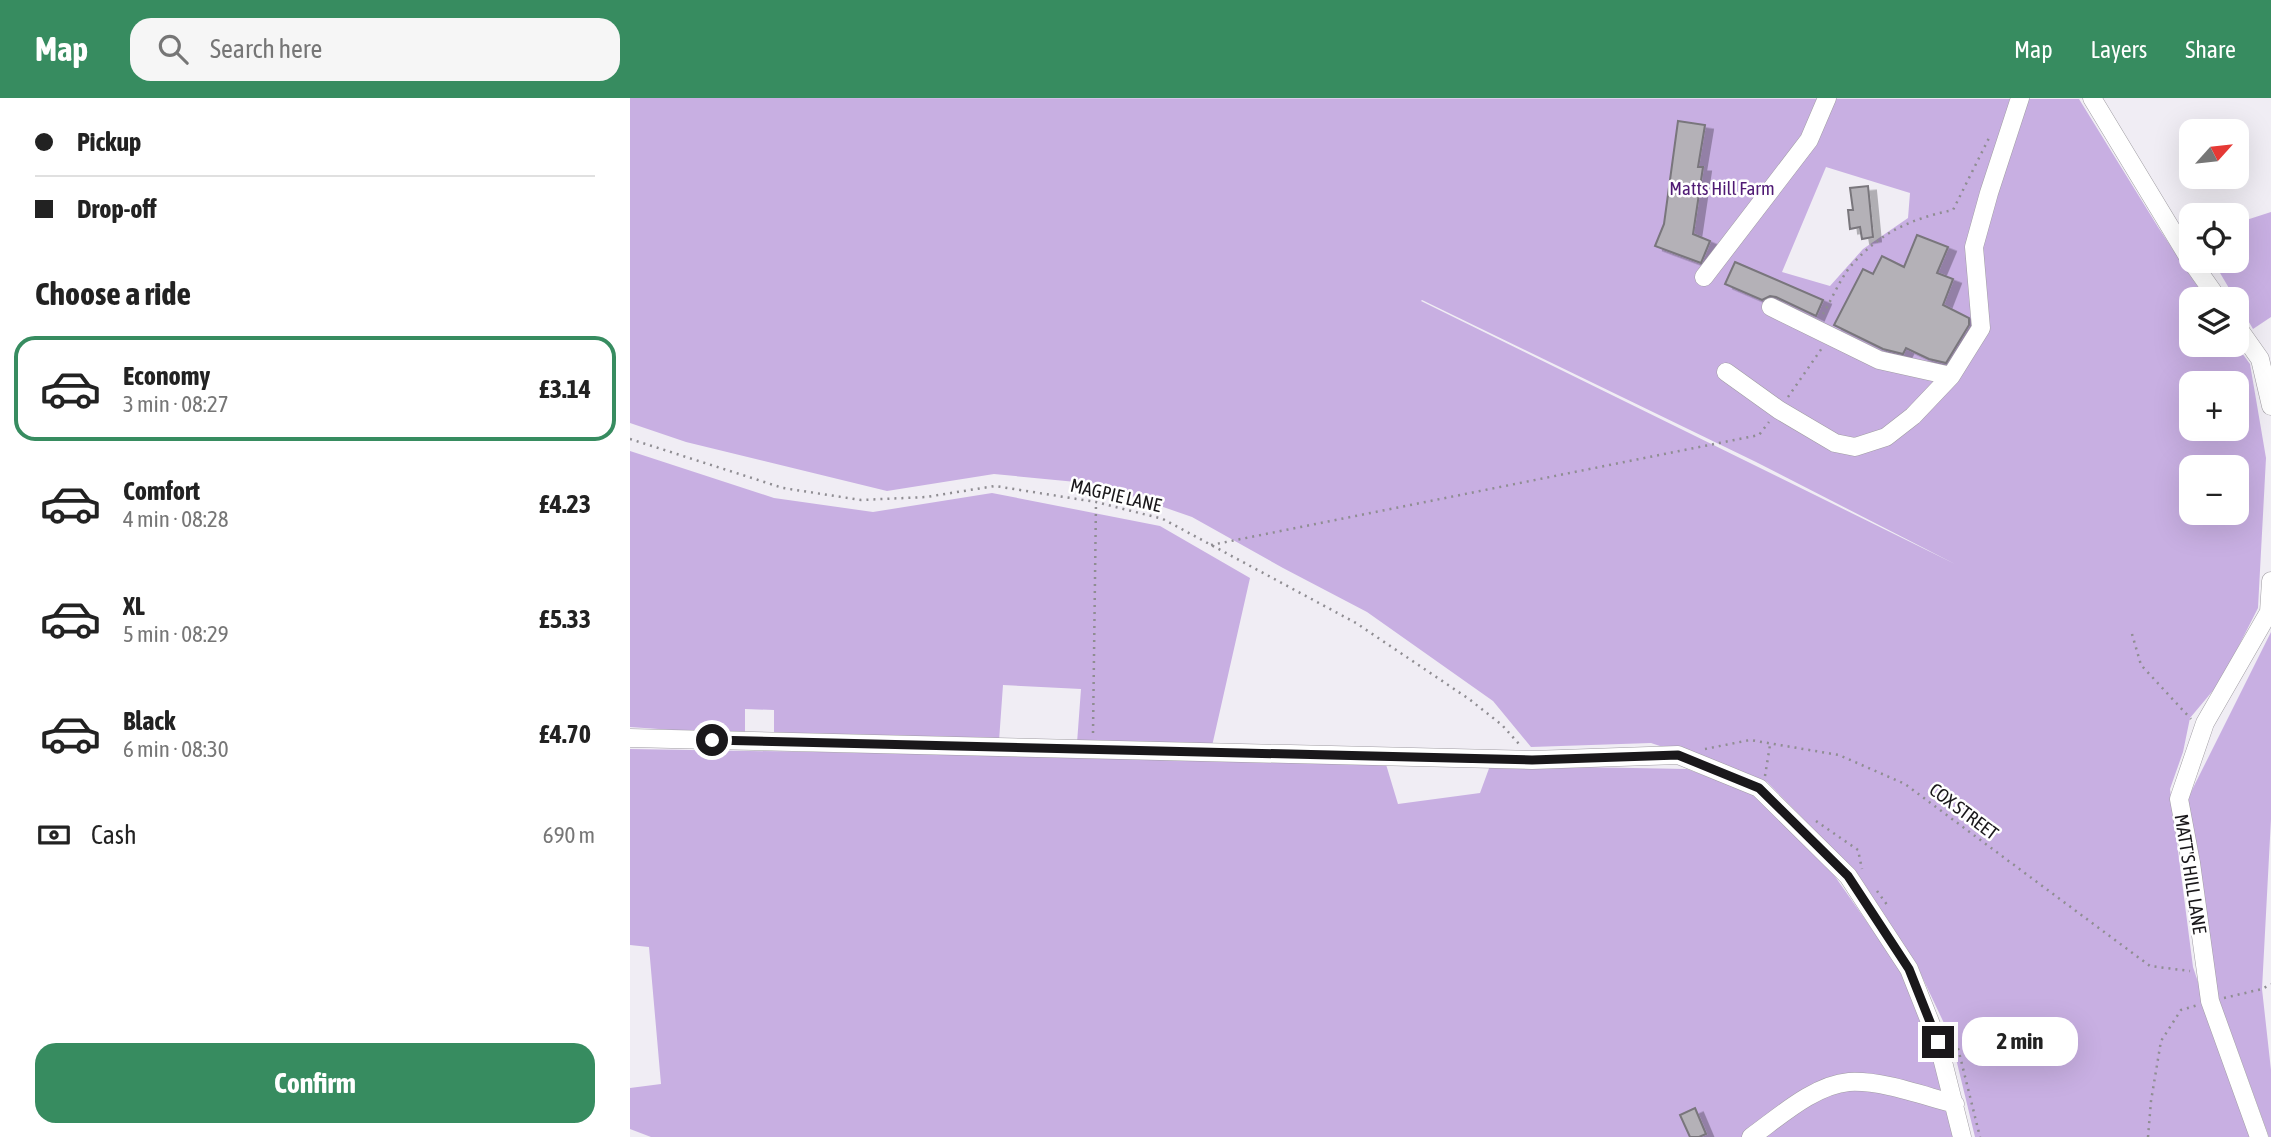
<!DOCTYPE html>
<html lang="en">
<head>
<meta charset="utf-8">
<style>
	:root { --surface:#fff; --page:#f6f6f6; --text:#222; --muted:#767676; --line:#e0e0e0; --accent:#378c60 }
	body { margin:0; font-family:"Asap Condensed",sans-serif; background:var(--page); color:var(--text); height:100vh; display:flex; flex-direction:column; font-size:26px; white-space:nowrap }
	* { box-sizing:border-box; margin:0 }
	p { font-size:23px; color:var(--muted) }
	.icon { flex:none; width:38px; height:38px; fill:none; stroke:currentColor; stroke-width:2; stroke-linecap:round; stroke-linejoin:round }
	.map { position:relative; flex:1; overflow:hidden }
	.side { display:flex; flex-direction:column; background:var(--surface); width:630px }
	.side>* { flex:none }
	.hud { display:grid; align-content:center; height:154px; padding:0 35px; background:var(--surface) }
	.needle { width:46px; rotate:63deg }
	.buttons { position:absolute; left:1549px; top:21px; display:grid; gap:14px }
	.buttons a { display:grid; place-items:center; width:70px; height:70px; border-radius:14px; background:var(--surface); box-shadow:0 7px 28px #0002; font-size:35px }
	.end { position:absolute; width:32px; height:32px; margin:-16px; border:9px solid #1a181b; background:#fff; box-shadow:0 0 0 4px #fff }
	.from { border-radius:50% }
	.bubble { position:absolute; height:49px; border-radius:21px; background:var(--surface); box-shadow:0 7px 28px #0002; font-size:23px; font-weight:700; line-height:49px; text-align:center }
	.hud b { display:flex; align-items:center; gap:24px; height:66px; font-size:26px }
	.hud b+b { border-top:2px solid var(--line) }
	.hud i { width:18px; height:18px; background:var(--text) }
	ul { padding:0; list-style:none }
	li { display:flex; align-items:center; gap:21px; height:105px; margin:0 14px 10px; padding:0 21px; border:4px solid transparent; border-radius:21px }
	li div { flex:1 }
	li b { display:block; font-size:26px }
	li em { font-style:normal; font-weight:700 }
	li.current { border-color:var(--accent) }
	li>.icon { width:63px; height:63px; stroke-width:1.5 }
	h2 { padding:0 35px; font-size:32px; line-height:84px }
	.pay { display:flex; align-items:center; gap:18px; height:77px; padding:0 35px; font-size:26px }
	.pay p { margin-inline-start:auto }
	.action { display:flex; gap:14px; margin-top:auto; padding:14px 35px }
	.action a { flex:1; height:80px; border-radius:21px; background:var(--accent); color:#fff; font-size:28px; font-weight:700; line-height:80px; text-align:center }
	header { display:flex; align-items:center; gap:42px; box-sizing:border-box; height:98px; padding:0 35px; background:var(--accent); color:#fff }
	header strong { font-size:33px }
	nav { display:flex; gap:38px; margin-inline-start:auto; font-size:24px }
	.search { width:490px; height:63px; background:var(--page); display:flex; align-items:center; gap:18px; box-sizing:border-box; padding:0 24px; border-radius:21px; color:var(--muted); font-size:26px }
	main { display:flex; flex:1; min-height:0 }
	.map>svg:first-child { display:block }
</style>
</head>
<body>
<header>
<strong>Map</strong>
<div class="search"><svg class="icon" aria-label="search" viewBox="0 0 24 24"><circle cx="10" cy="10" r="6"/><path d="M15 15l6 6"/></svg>Search here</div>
<nav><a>Map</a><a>Layers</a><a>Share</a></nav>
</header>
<main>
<section class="side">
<div class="hud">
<b><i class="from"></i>Pickup</b>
<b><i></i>Drop-off</b>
</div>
<h2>Choose a ride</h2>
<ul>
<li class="current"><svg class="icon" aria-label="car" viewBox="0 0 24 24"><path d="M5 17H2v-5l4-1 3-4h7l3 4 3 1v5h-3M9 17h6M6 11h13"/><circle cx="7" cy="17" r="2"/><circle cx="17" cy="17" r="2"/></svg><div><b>Economy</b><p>3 min · 08:27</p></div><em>£3.14</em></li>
<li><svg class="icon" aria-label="car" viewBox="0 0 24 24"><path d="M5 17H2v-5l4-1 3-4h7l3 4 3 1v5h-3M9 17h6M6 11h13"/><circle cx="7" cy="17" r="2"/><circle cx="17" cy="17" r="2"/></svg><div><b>Comfort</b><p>4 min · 08:28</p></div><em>£4.23</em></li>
<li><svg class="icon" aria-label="car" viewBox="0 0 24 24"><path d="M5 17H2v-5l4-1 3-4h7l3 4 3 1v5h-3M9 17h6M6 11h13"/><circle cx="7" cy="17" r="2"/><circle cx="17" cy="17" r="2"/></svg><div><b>XL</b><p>5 min · 08:29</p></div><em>£5.33</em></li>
<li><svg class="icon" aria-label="car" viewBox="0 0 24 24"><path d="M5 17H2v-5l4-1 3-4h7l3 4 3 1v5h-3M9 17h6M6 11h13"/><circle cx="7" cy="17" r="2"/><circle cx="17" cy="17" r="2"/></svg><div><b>Black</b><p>6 min · 08:30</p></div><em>£4.70</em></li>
</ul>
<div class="pay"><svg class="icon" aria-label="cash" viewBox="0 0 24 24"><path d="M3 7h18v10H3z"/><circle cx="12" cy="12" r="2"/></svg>Cash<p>690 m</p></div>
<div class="action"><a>Confirm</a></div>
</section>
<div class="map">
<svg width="1641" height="1039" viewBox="0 0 1641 1039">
	<defs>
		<filter id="shadow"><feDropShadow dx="8" dy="4.5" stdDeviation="0" flood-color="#0004"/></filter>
	</defs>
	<rect width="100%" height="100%" fill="#f0edf4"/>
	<!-- green -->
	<path fill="#c8afe2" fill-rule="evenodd" d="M 0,0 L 1449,1 L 1528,129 L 1576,201 L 1561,201 L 1561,247 L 1606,247 L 1620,266 L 1636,360 L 1628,510 L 1591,583 L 1560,620 L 1553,654 L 1540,691 L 1563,869 L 1620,1039 L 1345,1039 L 1321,940 L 1286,866 L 1225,773 L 1137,684 L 1021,645 L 901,649 L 863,603 L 737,514 L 653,470 L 562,419 L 467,386 L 364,376 L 257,393 L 56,344 L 0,325 ZM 1196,69 L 1280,95 L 1278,120 L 1233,151 L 1200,188 L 1152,174 ZM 792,202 L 1126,364 L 1325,466 L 791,203 ZM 1561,285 L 1606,285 L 1606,331 L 1561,331 ZM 1561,369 L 1606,369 L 1606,415 L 1561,415 Z
		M 1641,114 L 1641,219 L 1623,231 L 1583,163 L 1606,163 L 1607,125 Z
		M 0,353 L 144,400 L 243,414 L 362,395 L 530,428 L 620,480 L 582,648 L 447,645 L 451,591 L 373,587 L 369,643 L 144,637 L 144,612 L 115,611 L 115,637 L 0,629 Z
		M 1641,534 L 1641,721 L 1632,891 L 1641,972 L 1641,1039 L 1639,1039 L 1579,874 L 1556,704 Z
		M 0,651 L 755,663 L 768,706 L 850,695 L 861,665 L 889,668 L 1057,671 L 1122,695 L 1190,757 L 1272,874 L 1303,943 L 1326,1039 L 21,1039 L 0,1031 L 0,990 L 31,986 L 19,849 L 0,847 Z"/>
	<!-- building -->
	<path fill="#b4b1b7" stroke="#79767c" stroke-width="2" filter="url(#shadow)" d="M 1048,23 L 1075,27 L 1068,69 L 1073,69 L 1063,136 L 1080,143 L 1071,165 L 1025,148 L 1034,126 Z
		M 1238,88 L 1243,139 L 1232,141 L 1230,129 L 1220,131 L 1218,112 L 1223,112 L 1220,90 Z
		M 1287,137 L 1318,149 L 1307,175 L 1323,181 L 1313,207 L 1339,220 L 1339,227 L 1316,265 L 1299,261 L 1276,250 L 1273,256 L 1253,251 L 1204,227 L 1233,171 L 1243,176 L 1252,158 L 1274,169 Z
		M 1105,164 L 1193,202 L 1186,218 L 1146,199 L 1140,198 L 1132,202 L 1095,186 Z
		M 1065,1010 L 1076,1036 L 1069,1039 L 1060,1039 L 1050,1017 Z"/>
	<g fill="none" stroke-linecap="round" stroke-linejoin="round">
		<!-- minor casing -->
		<g stroke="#a09da3" stroke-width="19">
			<path id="minor" d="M 1462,0 L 1557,157 L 1588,201
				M 1074,179 L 1179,42 L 1197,0
				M 1141,209 L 1249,262 L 1321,278
				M 1606,227 L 1630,261 L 1641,308
				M 1096,274 L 1149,312 L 1205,345 L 1225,349 L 1256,339 L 1283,318 L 1321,278 L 1351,230 L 1344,149 L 1359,95 L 1390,0
				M 0,640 L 902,662 L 1048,657 L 1129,690 L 1218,778 L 1279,871 L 1308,944 L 1332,1039
				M 1121,1039 C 1149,1019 1184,987 1219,984 C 1252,982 1294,998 1325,1006
				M 1629,1039 L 1580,903 L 1561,765 L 1549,701 L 1575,625 L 1639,514 L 1641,483"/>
		</g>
		<!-- path -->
		<path stroke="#8f8d92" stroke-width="2.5" stroke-dasharray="2 5" stroke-linecap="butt" d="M 1193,216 C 1202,201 1209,183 1220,169 C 1249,135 1280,121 1323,112 L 1359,40
			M 1158,299 L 1192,250
			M 0,341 L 153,390 L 231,402 L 296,399 L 365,388 L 466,404 L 533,421 L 726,525 L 839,601 L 872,627 L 889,646
			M 581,447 L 1129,337 L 1139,324
			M 1502,536 L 1511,567 L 1561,621
			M 463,635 L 466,404
			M 1075,651 L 1120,642 L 1209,657 L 1275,686 L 1520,868 L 1560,873
			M 1135,678 L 1140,647
			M 1186,723 L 1228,752 L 1232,771
			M 1247,793 L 1258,808
			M 1594,900 L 1632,891 L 1641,886
			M 1321,931 L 1324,934 L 1350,1039
			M 1518,1039 L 1521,1003 L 1531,943 L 1551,912 L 1568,907"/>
		<!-- minor -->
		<use href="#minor" stroke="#fff" stroke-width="18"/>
	</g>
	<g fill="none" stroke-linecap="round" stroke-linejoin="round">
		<!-- route -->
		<path stroke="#1a181b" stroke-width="9" d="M 82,642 L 902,662 L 1048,657 L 1129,690 L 1218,778 L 1279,871 L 1308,944"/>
	</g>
	<g text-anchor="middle" stroke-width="5" stroke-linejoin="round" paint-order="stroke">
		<!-- park labels -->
		<g font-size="19" fill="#4f1a74" stroke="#fff">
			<text x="1092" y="97">Matts Hill Farm</text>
		</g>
		<!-- street labels -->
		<g font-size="19" fill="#1a181b" stroke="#fff">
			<text transform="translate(486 397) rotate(13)" y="7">MAGPIE LANE</text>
			<text transform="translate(1334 713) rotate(37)" y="7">COX STREET</text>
			<text transform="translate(1561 776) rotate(81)" y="7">MATT'S HILL LANE</text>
		</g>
	</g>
</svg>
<div class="buttons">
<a><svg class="needle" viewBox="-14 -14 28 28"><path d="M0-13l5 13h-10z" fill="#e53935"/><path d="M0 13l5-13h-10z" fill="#767676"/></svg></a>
<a><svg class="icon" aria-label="locate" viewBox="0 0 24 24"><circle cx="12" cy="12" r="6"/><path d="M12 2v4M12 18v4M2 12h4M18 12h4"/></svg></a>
<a><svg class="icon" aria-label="layers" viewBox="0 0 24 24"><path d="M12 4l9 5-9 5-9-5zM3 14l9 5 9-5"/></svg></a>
<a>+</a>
<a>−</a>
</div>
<i class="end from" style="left:82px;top:642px"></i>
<i class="end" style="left:1308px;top:944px"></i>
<div class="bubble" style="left:1332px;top:919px;width:116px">2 min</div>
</div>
</main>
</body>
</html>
